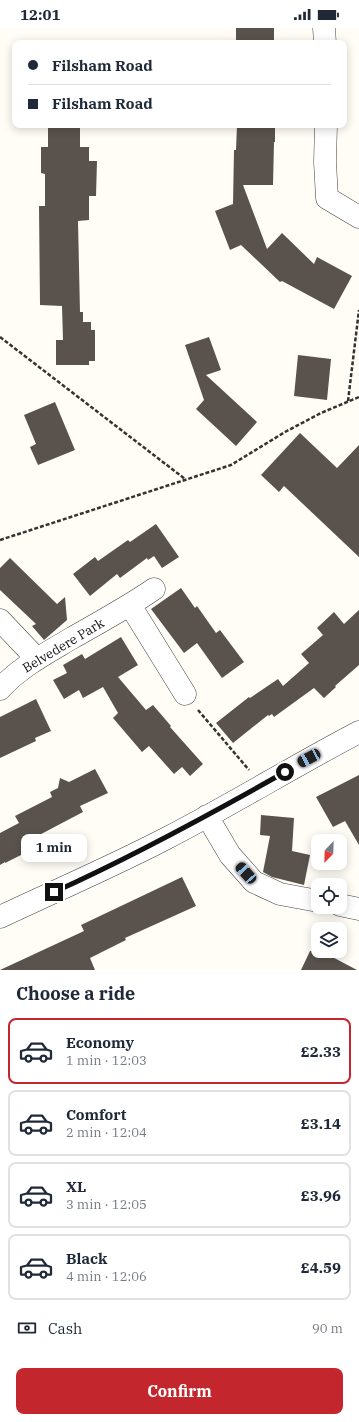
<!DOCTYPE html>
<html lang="en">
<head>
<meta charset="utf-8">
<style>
	:root { --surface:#fff; --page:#f6f6f7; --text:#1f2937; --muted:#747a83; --line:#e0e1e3; --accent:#c4262e }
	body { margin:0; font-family:"IBM Plex Serif",serif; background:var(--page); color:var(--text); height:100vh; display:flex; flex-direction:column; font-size:15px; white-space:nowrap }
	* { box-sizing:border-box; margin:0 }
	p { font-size:13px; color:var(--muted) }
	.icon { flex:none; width:22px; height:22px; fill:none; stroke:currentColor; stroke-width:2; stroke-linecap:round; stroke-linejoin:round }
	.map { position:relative; height:942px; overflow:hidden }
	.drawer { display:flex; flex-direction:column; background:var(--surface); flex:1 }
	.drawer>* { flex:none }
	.top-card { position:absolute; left:12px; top:12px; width:335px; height:88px; border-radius:8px; box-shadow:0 2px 10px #0003; display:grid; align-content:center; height:88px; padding:0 16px; background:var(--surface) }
	.needle { width:26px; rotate:203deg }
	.controls { position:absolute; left:311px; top:806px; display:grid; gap:8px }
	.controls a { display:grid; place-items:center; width:36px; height:36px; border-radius:8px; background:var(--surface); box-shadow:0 2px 10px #0003; font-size:20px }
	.end { position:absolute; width:18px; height:18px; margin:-9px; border:5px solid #111; background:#fff; box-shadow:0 0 0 2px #fff }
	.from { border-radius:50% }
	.bubble { position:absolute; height:28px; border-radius:8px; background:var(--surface); box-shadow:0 2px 10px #0003; font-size:13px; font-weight:700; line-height:28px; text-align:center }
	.car { position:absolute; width:12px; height:24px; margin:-12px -6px; border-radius:5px; box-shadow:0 0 3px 1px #0007; background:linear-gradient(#222 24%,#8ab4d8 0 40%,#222 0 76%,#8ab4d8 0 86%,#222 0) }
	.top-card b { display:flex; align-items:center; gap:14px; height:38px; font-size:15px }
	.top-card b+b { border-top:1px solid var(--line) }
	.top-card i { width:10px; height:10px; background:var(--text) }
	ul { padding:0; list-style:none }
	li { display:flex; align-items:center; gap:12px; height:66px; margin:0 8px 6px; padding:0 8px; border:2px solid var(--line); border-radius:8px }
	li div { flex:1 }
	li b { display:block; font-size:15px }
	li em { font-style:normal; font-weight:700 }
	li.selected { border-color:var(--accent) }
	li>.icon { width:36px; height:36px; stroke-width:1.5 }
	h2 { padding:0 16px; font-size:18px; line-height:48px }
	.pay { display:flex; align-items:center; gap:10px; height:44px; padding:0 16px; font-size:15px }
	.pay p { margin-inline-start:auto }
	.primary-button { display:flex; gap:8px; margin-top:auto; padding:8px 16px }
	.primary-button a { flex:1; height:46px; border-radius:8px; background:var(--accent); color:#fff; font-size:16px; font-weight:700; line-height:46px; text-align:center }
	.status { display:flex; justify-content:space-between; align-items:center; height:28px; padding:0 20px; background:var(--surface); direction:ltr }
	.status svg { height:11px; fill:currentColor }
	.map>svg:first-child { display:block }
</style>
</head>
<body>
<div class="status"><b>12:01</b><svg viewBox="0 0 49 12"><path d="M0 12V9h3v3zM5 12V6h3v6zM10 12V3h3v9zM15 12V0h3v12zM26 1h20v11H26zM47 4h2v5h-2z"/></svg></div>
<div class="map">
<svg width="359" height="942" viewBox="0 0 359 942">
	<rect width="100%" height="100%" fill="#fffdf5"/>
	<!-- building -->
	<path fill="#5a524d" d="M 236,0 L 274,0 L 274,15 L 236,15 Z
		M 48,97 L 80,97 L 80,119 L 89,119 L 89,133 L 97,133 L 96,168 L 89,168 L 89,192 L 78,193 L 80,284 L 83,284 L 83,294 L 91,294 L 91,302 L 95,302 L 95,333 L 89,333 L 89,337 L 56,337 L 56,312 L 63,312 L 62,278 L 40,277 L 39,178 L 45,178 L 45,146 L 41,145 L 41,119 L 48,119 Z
		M 237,97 L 275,97 L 275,114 L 274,114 L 273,157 L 243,157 L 267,221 L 282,205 L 314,236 L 317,229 L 352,248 L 334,281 L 282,253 L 280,254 L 241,217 L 230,222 L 215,183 L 233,176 L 234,122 L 236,122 Z
		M 209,309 L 221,342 L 206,347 L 257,394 L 236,418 L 196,381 L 204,372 L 185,317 Z
		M 298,327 L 331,331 L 327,372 L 294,368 Z
		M 55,374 L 75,422 L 38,437 L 30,419 L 36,416 L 24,387 Z
		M 300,405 L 337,440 L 359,417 L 359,529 L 284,458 L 279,464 L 261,447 Z
		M 156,496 L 179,529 L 162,540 L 154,528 L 148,532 L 147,530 L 120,550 L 117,546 L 90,568 L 73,546 L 95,529 L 98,533 L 128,512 L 130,514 Z
		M 10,530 L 57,576 L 65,569 L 67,592 L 44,612 L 32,598 L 36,596 L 0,562 L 0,540 Z
		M 181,560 L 195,580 L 197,578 L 216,605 L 220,602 L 244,634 L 222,650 L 197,615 L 184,625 L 151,581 Z
		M 359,582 L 359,637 L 335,658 L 336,659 L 324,670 L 314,660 L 274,689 L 272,686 L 269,688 L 268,687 L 233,715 L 216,695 L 249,669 L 250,670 L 278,651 L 283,658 L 309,635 L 301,626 L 323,607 L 317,600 L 334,584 L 344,596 Z
		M 121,609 L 138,637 L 118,649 L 146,682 L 153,677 L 171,698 L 170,699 L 203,736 L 190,748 L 182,739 L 174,746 L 149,718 L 142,724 L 113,690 L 118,685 L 103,659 L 83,670 L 79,662 L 64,671 L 53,652 L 67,645 L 63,637 L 82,626 L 85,631 Z
		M 36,671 L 51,703 L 35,710 L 36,713 L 0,730 L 0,689 Z
		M 95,741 L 108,765 L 80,778 L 83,784 L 26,814 L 31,822 L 5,835 L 5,834 L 0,837 L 0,805 L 19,795 L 15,788 L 52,769 L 50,764 L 58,760 L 60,750 L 69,754 Z
		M 359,747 L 359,817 L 345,793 L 333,799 L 316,769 Z
		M 261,787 L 294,790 L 292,823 L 310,827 L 304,857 L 272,849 L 263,844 L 270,808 L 260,807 Z
		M 182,849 L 196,878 L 125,910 L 126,912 L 90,930 L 95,942 L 0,942 L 84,903 L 81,897 Z
		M 310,923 L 321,923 L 357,942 L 301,942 Z"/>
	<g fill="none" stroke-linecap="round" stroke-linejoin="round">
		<!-- minor casing -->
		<g stroke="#444" stroke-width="23">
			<path id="minor" d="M 324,0 L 325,15
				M 326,97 L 325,134 L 327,170 L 359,189
				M 130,577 L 185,666
				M 0,592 L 37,631
				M 0,661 C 20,639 47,625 72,610 C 100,594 128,579 154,561
				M 207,788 L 230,827 L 254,854 L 280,866 L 318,873
				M 340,877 L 359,881
				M 0,889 C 55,863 111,839 165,811 C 231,777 294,738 359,704"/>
		</g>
		<!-- path -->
		<path stroke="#333" stroke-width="2.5" stroke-dasharray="4 2" stroke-linecap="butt" d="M 0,309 L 185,451
			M 348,373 L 359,282
			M 0,512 L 231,437 L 285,404 L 321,385 L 359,369
			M 198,682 L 249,742"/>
		<!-- minor -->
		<use href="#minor" stroke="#fff" stroke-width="22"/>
	</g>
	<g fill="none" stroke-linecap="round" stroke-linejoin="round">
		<!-- route -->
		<path stroke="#111" stroke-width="5" d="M 54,864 C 134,828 209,787 285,744"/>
	</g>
	<g text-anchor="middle" stroke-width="4" stroke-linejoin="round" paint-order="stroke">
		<!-- street labels -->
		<g font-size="13" fill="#111" stroke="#fff">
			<text transform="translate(63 617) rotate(-31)" y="5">Belvedere Park</text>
		</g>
	</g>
</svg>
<div class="controls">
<a><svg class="needle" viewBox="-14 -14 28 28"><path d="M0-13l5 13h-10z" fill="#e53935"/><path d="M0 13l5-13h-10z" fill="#747a83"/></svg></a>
<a><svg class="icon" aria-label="locate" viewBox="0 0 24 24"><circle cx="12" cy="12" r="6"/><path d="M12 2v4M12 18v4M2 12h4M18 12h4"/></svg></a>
<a><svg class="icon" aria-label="layers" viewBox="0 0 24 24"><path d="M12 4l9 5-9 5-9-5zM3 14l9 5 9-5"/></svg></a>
</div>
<i class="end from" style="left:285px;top:744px"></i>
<i class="end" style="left:54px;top:864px"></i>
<div class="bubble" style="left:21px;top:806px;width:66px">1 min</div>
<i class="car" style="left:309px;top:730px;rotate:242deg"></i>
<i class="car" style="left:246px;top:845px;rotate:318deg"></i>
<div class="top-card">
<b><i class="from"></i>Filsham Road</b>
<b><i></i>Filsham Road</b>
</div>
</div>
<section class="drawer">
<h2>Choose a ride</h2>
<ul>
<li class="selected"><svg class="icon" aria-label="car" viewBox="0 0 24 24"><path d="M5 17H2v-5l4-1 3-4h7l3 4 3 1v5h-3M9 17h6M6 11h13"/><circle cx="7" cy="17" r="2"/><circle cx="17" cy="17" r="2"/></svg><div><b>Economy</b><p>1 min · 12:03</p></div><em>£2.33</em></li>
<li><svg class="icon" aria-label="car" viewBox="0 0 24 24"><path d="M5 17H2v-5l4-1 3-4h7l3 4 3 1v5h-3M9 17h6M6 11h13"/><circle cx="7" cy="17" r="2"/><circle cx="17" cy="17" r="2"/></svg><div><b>Comfort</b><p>2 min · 12:04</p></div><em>£3.14</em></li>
<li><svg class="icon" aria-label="car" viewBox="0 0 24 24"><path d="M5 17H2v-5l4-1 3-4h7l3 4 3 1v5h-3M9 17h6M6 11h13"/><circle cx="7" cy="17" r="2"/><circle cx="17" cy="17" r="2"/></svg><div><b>XL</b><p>3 min · 12:05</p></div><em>£3.96</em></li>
<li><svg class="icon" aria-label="car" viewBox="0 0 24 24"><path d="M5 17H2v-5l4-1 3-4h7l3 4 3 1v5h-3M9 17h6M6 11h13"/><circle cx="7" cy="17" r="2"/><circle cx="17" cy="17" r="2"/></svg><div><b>Black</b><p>4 min · 12:06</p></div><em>£4.59</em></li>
</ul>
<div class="pay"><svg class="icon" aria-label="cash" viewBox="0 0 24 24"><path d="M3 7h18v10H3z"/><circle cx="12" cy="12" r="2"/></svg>Cash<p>90 m</p></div>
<div class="primary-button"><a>Confirm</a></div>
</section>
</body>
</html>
